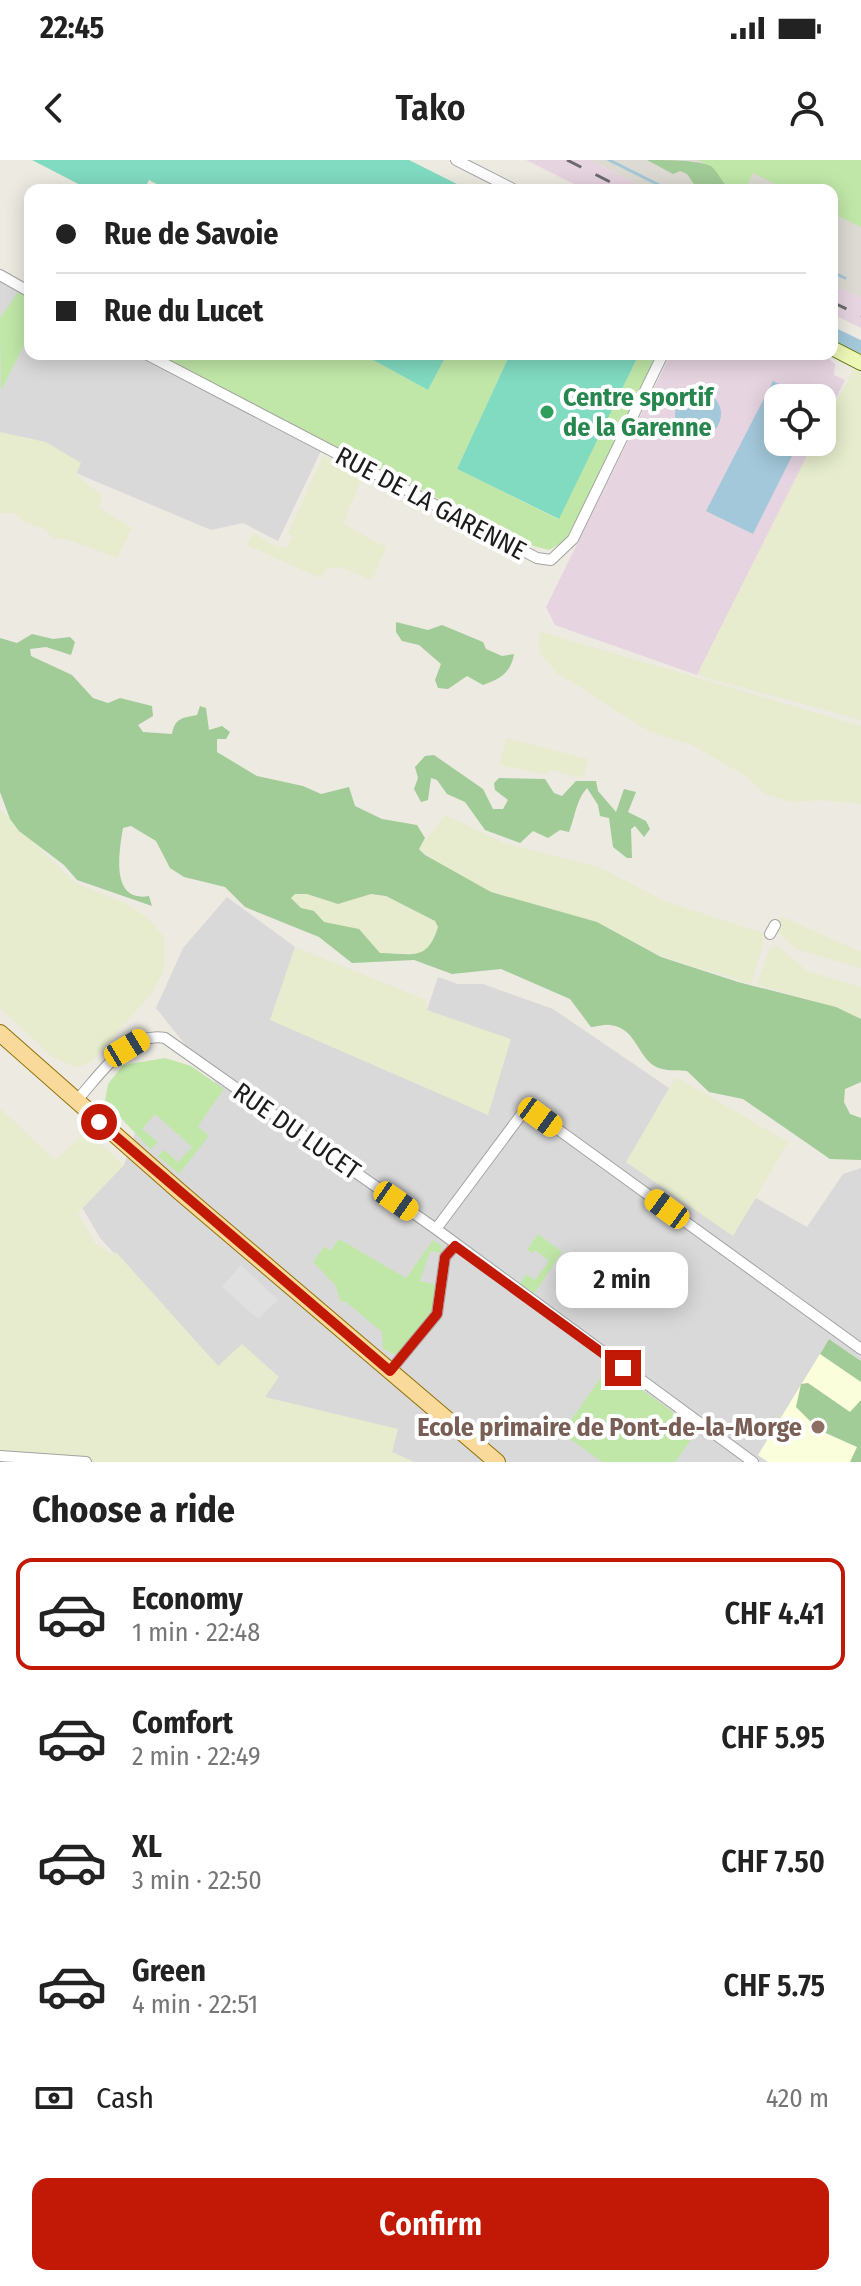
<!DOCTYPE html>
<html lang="en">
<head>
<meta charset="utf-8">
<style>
	:root { --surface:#fff; --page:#f2f2f2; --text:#222; --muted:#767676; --line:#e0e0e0; --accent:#c21906 }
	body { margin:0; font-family:"Fira Sans Condensed",sans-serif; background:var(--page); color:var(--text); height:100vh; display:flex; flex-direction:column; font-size:30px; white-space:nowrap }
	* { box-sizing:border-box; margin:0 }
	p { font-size:26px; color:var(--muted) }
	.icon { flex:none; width:44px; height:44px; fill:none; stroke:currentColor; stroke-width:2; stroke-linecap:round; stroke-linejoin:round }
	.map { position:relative; height:1302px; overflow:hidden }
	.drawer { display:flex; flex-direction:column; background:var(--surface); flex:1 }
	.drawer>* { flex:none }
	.banner { position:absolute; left:24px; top:24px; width:814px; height:176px; border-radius:16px; box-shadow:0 4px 20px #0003; display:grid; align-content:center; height:176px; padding:0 32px; background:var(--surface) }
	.buttons { position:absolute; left:764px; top:224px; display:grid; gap:16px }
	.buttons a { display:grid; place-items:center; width:72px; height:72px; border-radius:16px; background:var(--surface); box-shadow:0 4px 20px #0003; font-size:40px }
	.end { position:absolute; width:36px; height:36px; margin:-18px; border:10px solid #c21906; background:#fff; box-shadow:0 0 0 4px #fff }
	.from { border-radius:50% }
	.bubble { position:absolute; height:56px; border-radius:16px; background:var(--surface); box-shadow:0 4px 20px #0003; font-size:26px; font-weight:600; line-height:56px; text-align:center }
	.car { position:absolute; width:24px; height:48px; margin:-24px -12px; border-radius:10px; box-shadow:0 0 6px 2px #0007; background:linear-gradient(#f5c518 24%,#345 0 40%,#f5c518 0 76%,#345 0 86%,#f5c518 0) }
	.banner b { display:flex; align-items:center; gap:28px; height:76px; font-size:30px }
	.banner b+b { border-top:2px solid var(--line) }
	.banner i { width:20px; height:20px; background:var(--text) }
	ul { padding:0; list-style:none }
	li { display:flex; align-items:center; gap:24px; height:112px; margin:0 16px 12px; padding:0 16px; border:4px solid transparent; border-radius:16px }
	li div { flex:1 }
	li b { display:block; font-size:30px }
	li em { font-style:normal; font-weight:600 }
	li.current { border-color:var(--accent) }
	li>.icon { width:72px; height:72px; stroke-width:1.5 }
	h2 { padding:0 32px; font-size:36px; line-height:96px }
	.pay { display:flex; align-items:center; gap:20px; height:88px; padding:0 32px; font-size:30px }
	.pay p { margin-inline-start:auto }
	.cta { display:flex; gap:16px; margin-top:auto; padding:16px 32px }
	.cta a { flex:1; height:92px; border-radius:16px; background:var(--accent); color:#fff; font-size:32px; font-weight:600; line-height:92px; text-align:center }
	.status { display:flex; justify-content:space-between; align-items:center; height:56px; padding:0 40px; background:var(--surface); direction:ltr }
	.status svg { height:22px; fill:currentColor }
	header { display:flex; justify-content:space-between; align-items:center; height:104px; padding:0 32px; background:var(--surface); font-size:36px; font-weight:600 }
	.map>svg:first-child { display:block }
</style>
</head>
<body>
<div class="status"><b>22:45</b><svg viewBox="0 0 49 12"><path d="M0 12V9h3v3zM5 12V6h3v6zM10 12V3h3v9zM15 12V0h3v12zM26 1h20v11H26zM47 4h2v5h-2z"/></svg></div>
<header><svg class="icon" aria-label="back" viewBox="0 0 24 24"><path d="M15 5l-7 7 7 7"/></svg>Tako<svg class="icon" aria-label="person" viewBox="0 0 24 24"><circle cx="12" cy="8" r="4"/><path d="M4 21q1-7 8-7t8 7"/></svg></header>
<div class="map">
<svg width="861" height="1302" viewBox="0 0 861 1302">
	<rect width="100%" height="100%" fill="#edeae2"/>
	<!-- residential -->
	<path fill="#dad9d9" d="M 0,114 L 30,131 L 30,194 L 144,194 L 321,291 L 278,381 L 243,363 L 211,370 L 0,281 Z
		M 227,737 L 295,787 L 271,860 L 427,850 L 438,817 L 458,824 L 483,824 L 553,849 L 669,928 L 627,1002 L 732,1075 L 756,1038 L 807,1067 L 843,1014 L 861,1008 L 861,1302 L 414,1302 L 392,1292 L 397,1269 L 281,1242 L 264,1237 L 218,1206 L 100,1078 L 82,1047 L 124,1005 L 138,965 L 157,944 L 215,922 L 156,848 L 183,788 Z"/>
	<!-- industrial -->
	<path fill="#e6d4e1" d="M 526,0 L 590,0 L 649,30 L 586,30 Z
		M 832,123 L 861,138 L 861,168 L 832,154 Z
		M 671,194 L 823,194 L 835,204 L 834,215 L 845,220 L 822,266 L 822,238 L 778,238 L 778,282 L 814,282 L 697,515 L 555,465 L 546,447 Z"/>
	<!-- education -->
	<path fill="#fafeda" d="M 829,1179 L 861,1201 L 861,1302 L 768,1302 L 758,1295 Z"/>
	<!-- airport -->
	<path fill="#dcdad3" d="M 590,0 L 861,0 L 861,138 L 832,123 L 832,30 L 649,30 Z"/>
	<!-- farmland -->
	<path fill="#e6eccd" d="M 854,209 L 861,210 L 861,560 L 697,515 L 814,282 L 822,282 L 822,266 Z
		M 0,272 L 46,282 L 81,303 L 76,315 L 102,335 L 100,348 L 132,368 L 117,398 L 66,379 L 53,379 L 45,369 L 24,362 L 15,353 L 0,353 Z
		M 323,296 L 362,317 L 343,364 L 386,387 L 372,420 L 340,407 L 327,409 L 321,418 L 246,385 L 254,373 L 277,388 L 287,387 L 293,376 L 288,373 Z
		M 541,472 L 861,566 L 861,644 L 822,640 L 791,642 L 767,635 L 744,615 L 692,585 L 650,572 L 557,513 L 541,494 L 538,484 Z
		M 506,578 L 588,599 L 583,618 L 550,610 L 547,615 L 500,605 Z
		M 0,649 L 74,722 L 127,744 L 147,757 L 164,777 L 164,810 L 152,833 L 93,900 L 77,908 L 52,897 L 0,848 Z
		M 445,655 L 507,684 L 599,707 L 664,741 L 766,774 L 751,824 L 661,796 L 597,762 L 491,732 L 461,717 L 419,689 Z
		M 294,734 L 307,734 L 338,744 L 371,734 L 385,736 L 435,761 L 438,767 L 428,790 L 421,794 L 380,793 L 359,769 L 338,767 L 323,762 L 314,751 L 301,748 L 291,738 Z
		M 780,756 L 861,792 L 861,808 L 795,789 L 776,770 Z
		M 778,786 L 807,811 L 861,827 L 861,859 L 836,847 L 757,825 L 770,788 Z
		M 295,787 L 426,840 L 427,850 L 511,879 L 488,955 L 270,860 Z
		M 676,917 L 788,982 L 733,1076 L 626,1002 Z
		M 0,948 L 55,1000 L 87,971 L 124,1005 L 78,1053 L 95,1083 L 112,1095 L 116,1092 L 218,1206 L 242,1184 L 279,1217 L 265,1237 L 398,1269 L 392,1292 L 414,1302 L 0,1302 Z"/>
	<!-- grass -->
	<path fill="#c1e7a8" d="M 698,0 L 861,0 L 861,67 L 832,53 L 832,30 L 787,30 L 753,13 L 745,30 C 720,30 718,9 698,0 Z
		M 19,131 L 30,137 L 30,190 L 23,187 L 1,231 L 0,158 Z
		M 154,194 L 362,194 L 428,230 L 447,194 L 510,194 L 457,309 L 558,359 L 639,194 L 659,194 L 570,378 L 549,390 L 530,385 Z
		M 165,898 L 191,906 L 224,929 L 198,966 L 209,976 L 179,1014 L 158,996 L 164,990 L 178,1002 L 192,987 L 155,954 L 142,969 L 158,982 L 151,990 L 105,941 L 108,924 L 123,905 Z
		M 538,1074 L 562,1092 L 534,1134 L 520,1124 L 526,1114 L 535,1120 L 549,1101 L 535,1090 L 532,1093 L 527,1090 Z
		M 339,1079 L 406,1118 L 433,1080 L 442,1086 L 441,1093 L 430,1091 L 420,1121 L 437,1125 L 433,1152 L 396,1195 L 383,1189 L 382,1172 L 346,1142 L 340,1141 L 336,1126 L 313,1102 L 324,1087 L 331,1090 Z
		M 609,1206 L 698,1270 L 675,1302 L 602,1302 L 562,1273 Z"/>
	<!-- forest -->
	<path fill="#a1cb97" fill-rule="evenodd" d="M 647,0 C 664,0 697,0 711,6 C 718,12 722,23 731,30 L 698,30 L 687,14 L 680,11 L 673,14 Z
		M 396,462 L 428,470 L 442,465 L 483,482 L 486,489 L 502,496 L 514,494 C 511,513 500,519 483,525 L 467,516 L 448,529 L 438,528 L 435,520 L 441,504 L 419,485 L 402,481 L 396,472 Z
		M 32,474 L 53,479 L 70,477 L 75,482 L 71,495 L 46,487 L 30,489 L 31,496 L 72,515 L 93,538 L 108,543 L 120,538 L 152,546 L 153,556 L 138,565 L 143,572 L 172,574 C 175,558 182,558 197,555 L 200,546 L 206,548 L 209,570 L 222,566 L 230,572 L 226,579 L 217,579 L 217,592 L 257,616 L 303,626 L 321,634 L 349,627 L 355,646 L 382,659 L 417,665 L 425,678 L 419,689 L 425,695 L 491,732 L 597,762 L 661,797 L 738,822 L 836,847 L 861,859 L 861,922 L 845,929 L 844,942 L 850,954 L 861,958 L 861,1000 L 830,999 L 743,939 L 709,932 L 687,911 C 679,910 669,911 662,909 C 637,903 639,868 610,865 C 605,864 597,867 591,867 L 570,839 L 501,809 L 452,814 L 414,800 L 352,803 L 319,777 L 245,747 L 225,727 L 184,717 L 170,708 L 156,681 L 131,666 L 123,668 C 119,692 110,743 149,736 L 152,746 L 77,720 L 64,705 L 19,671 L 10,659 L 0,632 L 0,478 L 17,483 ZM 295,734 L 307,734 L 338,744 L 371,734 L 386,736 L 435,761 L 438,767 C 427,803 411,793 380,793 L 359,769 L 324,762 L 314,751 L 301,748 L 291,738 Z
		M 434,595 L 483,629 L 493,649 L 503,649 L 508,640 L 495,630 L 494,623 L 499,618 L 545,619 L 554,633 L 562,636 L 576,621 L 596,621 L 598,631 L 616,652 L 624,629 L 636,632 L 628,652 L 646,661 L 650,669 L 644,677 L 635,666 L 631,669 L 632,698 L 627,698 L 613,687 L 609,658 L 600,656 L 598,645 L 587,628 C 576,640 575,657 569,672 L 560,670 L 548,678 L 533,671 L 520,683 L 485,670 L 465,642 L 447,634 L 437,620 L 431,618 L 428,640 L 421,642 L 414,629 L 418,618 L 415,607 L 425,596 Z
		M 829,1179 L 861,1201 L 861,1222 L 820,1194 Z
		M 808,1223 L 850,1252 L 861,1240 L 861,1302 L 850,1302 L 857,1287 L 819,1270 L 796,1247 L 801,1224 Z"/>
	<!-- pitch -->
	<path fill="#81dbc1" d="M 32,0 L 409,0 L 469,30 L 168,30 L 149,20 L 144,30 L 90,30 Z
		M 362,194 L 447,194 L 428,230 Z
		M 510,194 L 639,194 L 559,359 L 457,309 Z"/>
	<!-- parking -->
	<path fill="#e0e0e0" d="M 241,1105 L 278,1140 L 258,1159 L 222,1127 Z"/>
	<!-- water -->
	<path fill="#a3c8da" d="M 773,221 L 808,238 L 778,238 L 778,282 L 799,282 L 753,374 L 706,351 Z
		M675 254a23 23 0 1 1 46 0a23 23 0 1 1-46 0Z"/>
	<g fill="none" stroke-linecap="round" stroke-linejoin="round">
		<!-- stream -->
		<path stroke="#a3c8da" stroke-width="3" d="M 609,0 L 669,30
			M 832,112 L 845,118"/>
		<!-- canal -->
		<path stroke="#a3c8da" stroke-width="12" d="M 832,173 L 861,187"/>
		<!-- street casing -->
		<g stroke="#a3a3a3" stroke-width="12">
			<path id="street" d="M 456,0 L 515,30
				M 0,115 L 30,132
				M 146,194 L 537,398 L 551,400 L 573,379 L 663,194
				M 770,774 L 775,765
				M 76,941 C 99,917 126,871 165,878 L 436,1069 L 753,1302
				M 436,1069 L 527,947 L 861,1189
				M 390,1211 L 437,1154 L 445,1097 L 455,1086
				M 0,1296 L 86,1302"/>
		</g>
		<!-- secondary casing -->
		<g stroke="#596e08" stroke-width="16">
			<path id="secondary" d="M 832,188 L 861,203"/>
		</g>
		<!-- primary casing -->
		<g stroke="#907004" stroke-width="18">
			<path id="primary" d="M 0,873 L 180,1032 L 497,1302"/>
		</g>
		<!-- street -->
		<use href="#street" stroke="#fff" stroke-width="10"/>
		<!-- secondary -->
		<use href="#secondary" stroke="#edf7b6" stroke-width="14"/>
		<!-- primary -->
		<use href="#primary" stroke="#f9da9b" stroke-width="16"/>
		<!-- rail -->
		<path stroke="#6a6a6a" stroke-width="3" stroke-dasharray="16 16" stroke-linecap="butt" d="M 567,0 L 626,30
			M 832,142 L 861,156"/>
	</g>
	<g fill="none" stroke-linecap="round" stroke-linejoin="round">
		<!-- route -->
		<path stroke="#c21906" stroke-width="10" d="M 99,962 L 390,1211 L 437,1154 L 445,1097 L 455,1086 L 623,1208"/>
	</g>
	<!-- markers -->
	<circle fill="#2e9e5b" stroke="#fff" stroke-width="3" cx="547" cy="252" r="8"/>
	<circle fill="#8d6e63" stroke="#fff" stroke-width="3" cx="818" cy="1267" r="8"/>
	<g text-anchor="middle" stroke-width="8" stroke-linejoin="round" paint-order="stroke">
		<!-- leisure labels -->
		<g font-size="26" font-weight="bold" fill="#27864d" stroke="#fff" text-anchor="start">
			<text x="563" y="246">Centre sportif<tspan x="563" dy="30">de la Garenne</tspan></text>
		</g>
		<!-- street labels -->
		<g font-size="26" fill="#1c1c1c" stroke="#fff">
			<text transform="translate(431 343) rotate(28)" y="9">RUE DE LA GARENNE</text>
			<text transform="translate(297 971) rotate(35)" y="9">RUE DU LUCET</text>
		</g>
		<!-- education labels -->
		<g font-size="26" font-weight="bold" fill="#785e54" stroke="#fff" text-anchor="end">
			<text x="802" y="1276">Ecole primaire de Pont-de-la-Morge</text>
		</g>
	</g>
</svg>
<div class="buttons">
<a><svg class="icon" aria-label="locate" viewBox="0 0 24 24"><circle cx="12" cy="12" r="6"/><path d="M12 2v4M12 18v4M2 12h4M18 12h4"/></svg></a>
</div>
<i class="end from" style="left:99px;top:962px"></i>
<i class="end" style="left:623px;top:1208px"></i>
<div class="bubble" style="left:556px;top:1092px;width:132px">2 min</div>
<i class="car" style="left:127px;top:888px;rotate:59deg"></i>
<i class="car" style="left:540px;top:957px;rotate:126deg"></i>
<i class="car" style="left:396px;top:1041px;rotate:125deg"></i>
<i class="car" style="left:667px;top:1049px;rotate:306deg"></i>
<div class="banner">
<b><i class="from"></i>Rue de Savoie</b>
<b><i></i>Rue du Lucet</b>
</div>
</div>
<section class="drawer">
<h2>Choose a ride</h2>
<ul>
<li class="current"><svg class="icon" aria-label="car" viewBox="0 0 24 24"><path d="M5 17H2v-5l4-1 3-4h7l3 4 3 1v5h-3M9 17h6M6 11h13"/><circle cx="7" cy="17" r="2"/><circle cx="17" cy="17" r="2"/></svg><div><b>Economy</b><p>1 min · 22:48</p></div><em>CHF 4.41</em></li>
<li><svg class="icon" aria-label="car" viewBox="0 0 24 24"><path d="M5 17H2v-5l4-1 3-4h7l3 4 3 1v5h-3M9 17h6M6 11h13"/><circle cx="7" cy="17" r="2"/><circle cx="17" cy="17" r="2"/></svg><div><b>Comfort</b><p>2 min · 22:49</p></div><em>CHF 5.95</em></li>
<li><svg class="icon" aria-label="car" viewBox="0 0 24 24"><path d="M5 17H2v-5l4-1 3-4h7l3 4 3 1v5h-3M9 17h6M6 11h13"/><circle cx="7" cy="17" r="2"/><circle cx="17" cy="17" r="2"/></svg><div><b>XL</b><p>3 min · 22:50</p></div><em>CHF 7.50</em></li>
<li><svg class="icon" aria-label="car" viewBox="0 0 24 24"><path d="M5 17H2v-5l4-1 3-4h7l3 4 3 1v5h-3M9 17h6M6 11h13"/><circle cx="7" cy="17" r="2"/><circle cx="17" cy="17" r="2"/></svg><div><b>Green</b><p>4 min · 22:51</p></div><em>CHF 5.75</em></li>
</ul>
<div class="pay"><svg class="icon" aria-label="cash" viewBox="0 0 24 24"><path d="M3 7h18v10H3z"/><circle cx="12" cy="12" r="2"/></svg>Cash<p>420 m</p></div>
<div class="cta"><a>Confirm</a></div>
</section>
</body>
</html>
